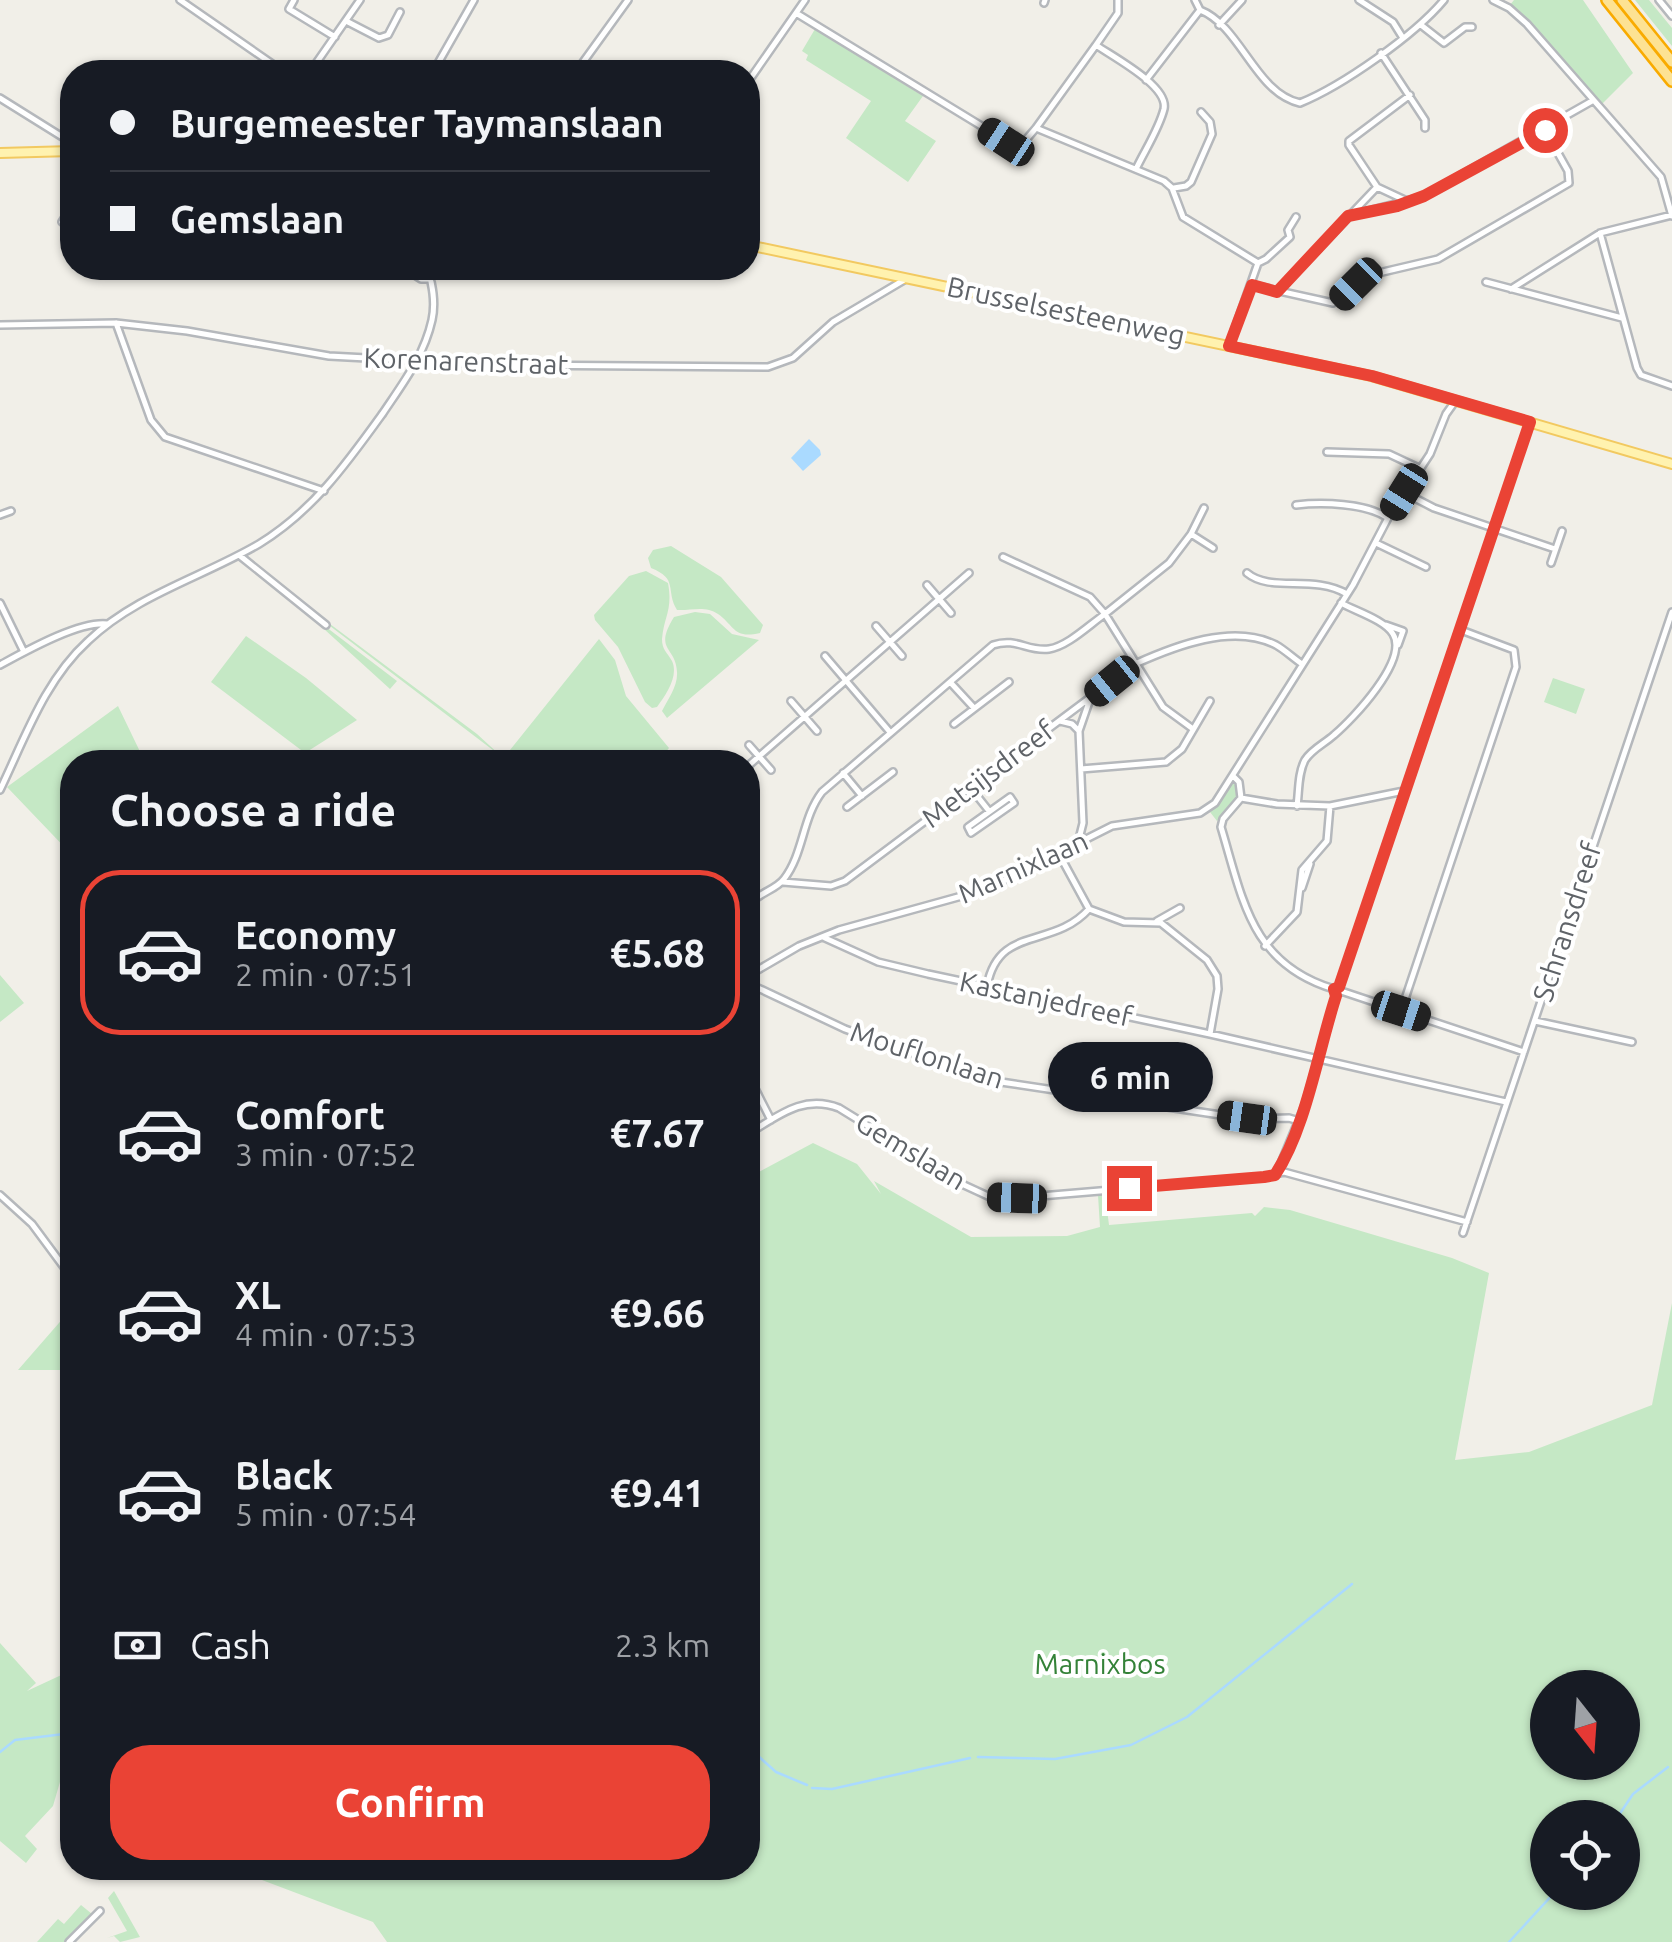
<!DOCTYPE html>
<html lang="en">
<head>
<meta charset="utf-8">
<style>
	:root { --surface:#171b24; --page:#242831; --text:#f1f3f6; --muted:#9ea1a6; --line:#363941; --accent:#ea4335 }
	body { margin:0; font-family:Ubuntu,sans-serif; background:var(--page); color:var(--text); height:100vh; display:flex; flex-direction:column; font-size:38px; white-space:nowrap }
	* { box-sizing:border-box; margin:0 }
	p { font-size:32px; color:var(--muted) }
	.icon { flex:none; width:55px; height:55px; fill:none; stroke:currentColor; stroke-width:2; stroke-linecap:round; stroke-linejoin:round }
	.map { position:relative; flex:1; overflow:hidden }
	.panel { position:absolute; left:60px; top:750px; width:700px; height:1130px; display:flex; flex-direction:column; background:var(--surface); border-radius:40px; box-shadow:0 2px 8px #0004 }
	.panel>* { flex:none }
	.hud { position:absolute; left:60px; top:60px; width:700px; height:220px; border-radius:40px; box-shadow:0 2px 8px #0004; display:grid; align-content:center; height:220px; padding:0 50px; background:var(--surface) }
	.needle { width:65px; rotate:163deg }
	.tools { position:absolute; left:1530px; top:1670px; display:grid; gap:20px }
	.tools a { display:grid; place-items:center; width:110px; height:110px; border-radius:50%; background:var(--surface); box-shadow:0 2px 8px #0004; font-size:50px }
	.end { position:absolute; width:45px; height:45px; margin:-22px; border:12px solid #ea4335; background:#fff; box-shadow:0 0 0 5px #fff }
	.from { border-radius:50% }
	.bubble { position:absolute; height:70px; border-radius:35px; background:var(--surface); box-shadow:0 2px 8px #0004; font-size:32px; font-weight:600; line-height:70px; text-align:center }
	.car { position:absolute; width:30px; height:60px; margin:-30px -15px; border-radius:12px; box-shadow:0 0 8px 2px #0007; background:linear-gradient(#222 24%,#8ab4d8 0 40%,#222 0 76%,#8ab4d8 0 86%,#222 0) }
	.hud b { display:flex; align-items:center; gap:35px; height:95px; font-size:38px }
	.hud b+b { border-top:2px solid var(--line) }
	.hud i { width:25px; height:25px; background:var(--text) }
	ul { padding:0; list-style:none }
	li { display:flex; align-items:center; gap:30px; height:165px; margin:0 20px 15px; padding:0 30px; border:5px solid transparent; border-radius:40px }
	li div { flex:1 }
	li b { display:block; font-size:38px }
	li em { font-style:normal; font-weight:600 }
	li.current { border-color:var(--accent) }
	li>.icon { width:90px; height:90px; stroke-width:1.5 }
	h2 { padding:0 50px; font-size:45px; line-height:120px }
	.pay { display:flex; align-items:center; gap:25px; height:110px; padding:0 50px; font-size:38px }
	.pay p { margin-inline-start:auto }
	.button { display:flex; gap:20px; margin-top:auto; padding:20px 50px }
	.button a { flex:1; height:115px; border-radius:40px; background:var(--accent); color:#fff; font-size:40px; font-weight:600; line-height:115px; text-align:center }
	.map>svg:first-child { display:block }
</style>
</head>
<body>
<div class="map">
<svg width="1672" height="1942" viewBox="0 0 1672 1942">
	<rect width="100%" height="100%" fill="#f1efe8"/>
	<!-- green -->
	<path fill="#c5e8c5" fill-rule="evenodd" d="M 1514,0 L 1583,0 L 1633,73 L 1599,107 L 1527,20 L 1510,5 Z
		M 1635,0 L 1649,0 L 1672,28 L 1672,46 Z
		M 815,29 L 923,96 L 905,121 L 936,141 L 908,182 L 846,138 L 871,101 L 806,60 L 808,55 L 802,51 Z
		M 671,546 L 721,577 L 763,625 L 760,633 C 733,639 735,626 718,614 C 705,605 690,611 677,610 C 665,590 679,579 651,568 L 648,558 L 653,550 Z
		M 646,571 L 668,583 C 673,610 664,616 662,639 C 662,650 667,652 672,661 C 679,676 666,695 657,707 L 652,708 L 645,702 L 618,647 L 595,620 L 594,615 L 629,576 Z
		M 695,612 L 710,614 L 732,634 L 759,640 L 667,718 L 662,711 C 668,699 678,686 677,672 C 676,646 653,651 674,617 Z
		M 330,624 L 477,734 L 502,757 L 330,626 Z
		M 326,627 L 397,681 L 390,689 L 324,629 Z
		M 246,636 L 306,678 L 357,720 L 305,753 L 211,682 Z
		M 599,639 L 615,660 L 626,696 L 669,748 L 658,762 L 505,762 L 502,760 Z
		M 1553,678 L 1585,689 L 1576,714 L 1544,702 Z
		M 118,706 L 145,762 L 72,762 L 72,855 L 7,787 Z
		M 1236,782 L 1237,798 L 1217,821 L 1210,812 L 1232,783 Z
		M 0,975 L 24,1003 L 0,1022 Z
		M 813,1143 L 857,1164 L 881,1194 L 874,1181 L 971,1237 L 1067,1236 L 1100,1227 L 1098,1195 L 1105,1194 L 1109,1225 L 1252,1213 L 1255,1216 L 1264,1207 L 1290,1210 L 1452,1258 L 1489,1273 L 1455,1460 L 1529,1452 L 1652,1405 L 1672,1303 L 1672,1942 L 387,1942 L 373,1922 L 230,1868 L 748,1868 L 748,1162 L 755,1174 ZM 1548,1688 L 1622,1688 L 1622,1762 L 1548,1762 ZM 1548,1818 L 1622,1818 L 1622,1892 L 1548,1892 Z
		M 72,1308 L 72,1370 L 18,1370 Z
		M 0,1643 L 36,1683 L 27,1691 L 72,1670 L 72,1777 L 62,1775 L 53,1806 L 25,1836 L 37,1849 L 26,1863 L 0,1841 Z
		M 114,1891 L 140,1937 L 120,1942 L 114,1936 L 107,1938 L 127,1931 L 108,1898 Z
		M 81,1905 L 92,1914 L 64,1942 L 37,1942 L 58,1919 L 64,1924 Z"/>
	<!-- water -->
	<path fill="#aadaff" d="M 809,439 L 820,450 L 821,455 L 803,471 L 791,458 Z"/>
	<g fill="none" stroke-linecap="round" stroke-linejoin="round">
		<!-- stream -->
		<path stroke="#aadaff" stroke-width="2.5" d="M 748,1747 L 776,1772 L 807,1785
			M 0,1752 L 15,1740 L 72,1733
			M 978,1757 L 1055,1759 L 1131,1745 L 1187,1717 L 1352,1584
			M 812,1788 L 832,1789 L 970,1758
			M 1617,1818 L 1633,1794 L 1668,1767
			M 1509,1942 L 1555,1892"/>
		<!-- minor casing -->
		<g stroke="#b5b8bc" stroke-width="10">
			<path id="minor" d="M 180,0 L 284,72
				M 294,0 L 289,9 L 335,37
				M 1195,0 L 1200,10 C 1241,26 1255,93 1300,103 C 1342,86 1415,35 1444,0
				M 1359,0 L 1393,22 L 1403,38
				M 1493,0 L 1509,8 L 1527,24 L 1661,177 L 1672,216
				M 1659,0 L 1672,16
				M 1044,3 L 1045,0
				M 796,13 L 1006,141 L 1024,142 L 1036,128 L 1164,181 L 1172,188 L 1183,217 L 1258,263
				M 348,22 L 379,38 L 388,35 L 400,12
				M 1219,25 L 1242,0
				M 1421,25 L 1444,43 L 1465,27 L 1472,27
				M 1096,45 L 1118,13 L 1118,0
				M 1381,53 L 1425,120 L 1425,128
				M 310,72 L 360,0
				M 359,72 L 360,70
				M 433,72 L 474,0
				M 576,72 L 628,0
				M 1146,80 L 1200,10
				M 748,82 L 805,0
				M 0,98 L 72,143
				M 1036,128 L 1096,45 C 1113,57 1169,86 1164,109 C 1159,129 1145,150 1136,169
				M 1377,187 L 1349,145 L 1349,141 L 1410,95
				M 1174,188 L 1186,186 L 1191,182 L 1212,134 L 1210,122 L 1201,112
				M 1352,215 L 1407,201
				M 62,222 L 72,206
				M 1600,233 L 1637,368 L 1641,375 L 1672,386
				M 404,268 L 421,279 L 431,279
				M 1486,282 L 1622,318
				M 1252,285 L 1333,303 L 1370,275 L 1438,259 L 1569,183 L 1568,171 L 1545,130
				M 1511,289 L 1600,233 L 1672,215
				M 1278,291 L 1377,187 L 1407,201 L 1424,196 L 1592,101
				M 116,323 L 151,420 L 165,437 L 324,491
				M 0,325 L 116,323 L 187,331 L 329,356 L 498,365 L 768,367 L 793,358 L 833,322 L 904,280
				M 1229,346 L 1258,263 L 1266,259 L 1290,237 L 1288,230 L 1296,217
				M 1327,452 L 1389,454 L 1419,468
				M 1403,492 L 1434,508 L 1555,549
				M 1296,505 C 1322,502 1366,503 1388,518
				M 0,515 L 11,511
				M 1191,534 L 1213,548
				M 1376,543 L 1426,567
				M 239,555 L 326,625
				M 1003,557 L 1090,597 L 1105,614 L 1169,563 L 1191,534 L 1204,508
				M 1551,563 L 1562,531
				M 1247,573 C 1271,593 1313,574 1347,594
				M 927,585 L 951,613
				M 0,603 L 24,652
				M 1386,625 L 1403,631 L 1398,645
				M 876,626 L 902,656
				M 825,656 L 889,731
				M 0,665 C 26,651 79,621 107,624
				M 950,682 L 974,708
				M 791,701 L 817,731
				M 1060,721 L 1072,724 L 1079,731
				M 954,724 L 1009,682
				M 749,745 L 771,770
				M 748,766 L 969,573
				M 1081,769 L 1166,762 L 1182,749 L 1210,701
				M 843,773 L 862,796
				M 1233,776 L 1239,782 L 1241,798 L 1223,819 L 1221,827 C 1243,900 1251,964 1334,989
				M 970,787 L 989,811
				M 0,790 C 25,738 45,680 88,641 C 136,595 203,577 259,544 C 313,511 347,463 383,413 C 403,383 424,356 432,320 C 436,302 432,285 428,268
				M 1010,797 L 1014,803 L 971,833 L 968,827 Z
				M 1241,798 L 1277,804 L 1330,806 L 1404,791
				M 1297,806 C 1299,791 1298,773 1305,760 C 1312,749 1324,744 1334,735 C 1353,719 1409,660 1393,634 C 1385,620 1355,611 1341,603
				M 847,807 L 893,772
				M 1078,843 L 1083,823 L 1079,731 L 1089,702
				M 1059,854 L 1089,909 L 1124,922 L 1161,923 L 1207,960 L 1217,976 L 1218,989 L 1210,1034
				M 783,882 L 831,886 L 845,881 L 1135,664 C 1175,646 1233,623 1276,645 C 1285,650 1293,658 1302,664
				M 1302,888 L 1310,864
				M 748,906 C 757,893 776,890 784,879 C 804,853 802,818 822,792 L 993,645 C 1017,637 1027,652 1049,649 C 1068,646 1089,625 1105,614 L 1163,707 L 1193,729
				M 1157,921 L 1180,908
				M 825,938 L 878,962 L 928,974 L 1210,1034 L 1506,1102
				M 1265,946 L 1297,912 L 1302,870 L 1327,841 L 1330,806
				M 748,965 L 756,971
				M 756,971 L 799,946 L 839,930 L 987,889 L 1112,826 L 1200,813 L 1215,803 L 1353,585 L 1388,518 L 1430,454 L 1446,414 L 1456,400
				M 987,986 C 999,924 1052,950 1089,909
				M 1339,987 L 1530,422
				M 758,988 L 845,1029 L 961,1071 L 1001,1082 L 1247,1119 L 1289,1118 L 1299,1121
				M 1341,991 L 1524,1052
				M 748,997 L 758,988
				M 748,1003 L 750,1020 L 748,1035
				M 1401,1011 L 1516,667 L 1514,650 L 1461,630
				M 1535,1021 L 1632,1042
				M 748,1075 L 771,1120
				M 748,1134 C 778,1116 803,1094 839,1108 L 964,1185 L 990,1197 L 1017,1198 L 1265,1177 L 1284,1172 L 1467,1222
				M 1277,1173 L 1305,1105 L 1337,993
				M 0,1195 L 32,1224 L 72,1278
				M 1463,1233 L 1672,612
				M 69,1942 L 100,1911"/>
		</g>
		<!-- major casing -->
		<g stroke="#f2c960" stroke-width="12">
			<path id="major" d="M 0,153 L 72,151
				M 748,245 L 1371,376 L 1672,464"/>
		</g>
		<!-- highway casing -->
		<g stroke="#f9ab00" stroke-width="14">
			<path id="highway" d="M 1607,0 L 1672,81
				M 1622,0 L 1672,62"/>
		</g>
		<!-- minor -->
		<use href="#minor" stroke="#fff" stroke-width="5"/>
		<!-- major -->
		<use href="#major" stroke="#fff2af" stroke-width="8"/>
		<!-- highway -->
		<use href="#highway" stroke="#fde293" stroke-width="9"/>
	</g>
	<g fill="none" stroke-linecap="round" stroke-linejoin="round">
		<!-- route -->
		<path stroke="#ea4335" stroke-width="12" d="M 1129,1188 L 1264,1177 L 1275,1175 C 1306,1128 1318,1051 1336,996 L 1334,989 L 1339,987 L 1530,422 L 1372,376 L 1229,346 L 1252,285 L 1277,292 L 1348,216 L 1397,206 L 1424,196 L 1545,130"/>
	</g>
	<g text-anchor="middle" stroke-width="8" stroke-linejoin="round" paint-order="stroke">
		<!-- street labels -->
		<g font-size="28" fill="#5f6368" stroke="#fff">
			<text transform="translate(1066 311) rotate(12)" y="10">Brusselsesteenweg</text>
			<text transform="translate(466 361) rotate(2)" y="10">Korenarenstraat</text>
			<text transform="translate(988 774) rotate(-37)" y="10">Metsijsdreef</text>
			<text transform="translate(1023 867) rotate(-24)" y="10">Marnixlaan</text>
			<text transform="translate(1567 922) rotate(-72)" y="10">Schransdreef</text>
			<text transform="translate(1046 999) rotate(12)" y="10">Kastanjedreef</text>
			<text transform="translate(927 1055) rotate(18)" y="10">Mouflonlaan</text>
			<text transform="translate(911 1151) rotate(31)" y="10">Gemslaan</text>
		</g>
		<!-- park labels -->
		<g font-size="28" fill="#348238" stroke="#fff">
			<text x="1100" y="1674">Marnixbos</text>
		</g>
	</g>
</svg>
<div class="tools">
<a><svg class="needle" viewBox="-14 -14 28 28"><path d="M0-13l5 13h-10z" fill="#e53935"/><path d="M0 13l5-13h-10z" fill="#9ea1a6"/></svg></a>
<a><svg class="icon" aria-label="locate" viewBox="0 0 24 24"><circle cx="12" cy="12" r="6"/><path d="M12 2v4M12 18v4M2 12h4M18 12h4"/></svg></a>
</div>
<i class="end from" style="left:1545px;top:130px"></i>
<i class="end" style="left:1129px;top:1188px"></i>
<div class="bubble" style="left:1048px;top:1042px;width:165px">6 min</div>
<i class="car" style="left:1006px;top:142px;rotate:303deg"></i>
<i class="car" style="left:1356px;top:284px;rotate:225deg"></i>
<i class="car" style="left:1404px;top:492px;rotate:212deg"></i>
<i class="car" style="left:1112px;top:681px;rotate:231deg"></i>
<i class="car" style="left:1401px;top:1011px;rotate:108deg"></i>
<i class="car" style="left:1247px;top:1118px;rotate:278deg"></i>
<i class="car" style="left:1017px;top:1198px;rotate:272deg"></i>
<div class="hud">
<b><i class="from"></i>Burgemeester Taymanslaan</b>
<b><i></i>Gemslaan</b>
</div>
<section class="panel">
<h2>Choose a ride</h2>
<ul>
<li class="current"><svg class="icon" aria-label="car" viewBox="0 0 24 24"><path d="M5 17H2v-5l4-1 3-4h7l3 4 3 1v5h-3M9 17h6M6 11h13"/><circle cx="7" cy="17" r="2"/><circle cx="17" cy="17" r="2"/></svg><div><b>Economy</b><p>2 min · 07:51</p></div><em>€5.68</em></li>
<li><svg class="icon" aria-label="car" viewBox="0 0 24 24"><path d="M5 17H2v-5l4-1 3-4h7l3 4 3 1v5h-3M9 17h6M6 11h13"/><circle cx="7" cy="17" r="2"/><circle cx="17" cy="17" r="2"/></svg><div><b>Comfort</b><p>3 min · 07:52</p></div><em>€7.67</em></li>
<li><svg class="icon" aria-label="car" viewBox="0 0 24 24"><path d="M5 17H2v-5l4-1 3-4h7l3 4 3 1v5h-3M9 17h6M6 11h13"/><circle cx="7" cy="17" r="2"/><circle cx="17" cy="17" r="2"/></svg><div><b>XL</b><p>4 min · 07:53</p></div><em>€9.66</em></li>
<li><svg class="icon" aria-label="car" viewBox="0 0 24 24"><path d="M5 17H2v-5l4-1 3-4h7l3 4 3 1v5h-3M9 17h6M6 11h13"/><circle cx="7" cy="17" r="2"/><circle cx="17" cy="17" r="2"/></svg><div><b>Black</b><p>5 min · 07:54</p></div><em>€9.41</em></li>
</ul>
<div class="pay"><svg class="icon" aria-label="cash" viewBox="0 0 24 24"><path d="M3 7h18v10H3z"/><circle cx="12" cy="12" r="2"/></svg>Cash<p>2.3 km</p></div>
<div class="button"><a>Confirm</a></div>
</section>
</div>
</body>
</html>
